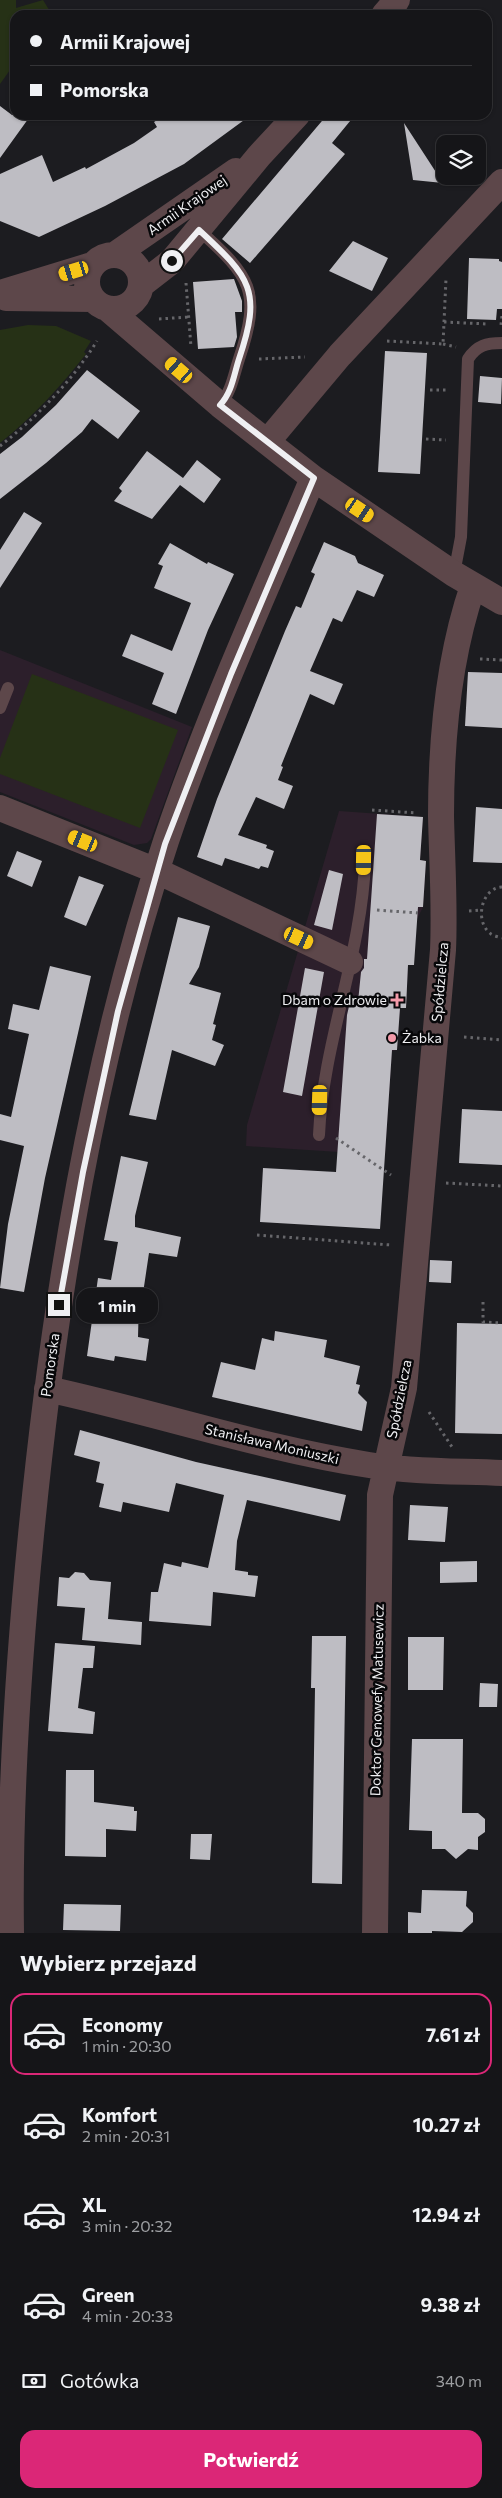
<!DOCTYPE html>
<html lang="pl">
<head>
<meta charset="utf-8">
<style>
	:root { --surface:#151518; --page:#1e1e21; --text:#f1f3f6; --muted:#9d9fa2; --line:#343437; --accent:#db2777 }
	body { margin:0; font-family:Commissioner,sans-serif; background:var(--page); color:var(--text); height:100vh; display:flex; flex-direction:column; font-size:19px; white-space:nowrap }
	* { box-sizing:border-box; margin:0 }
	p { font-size:16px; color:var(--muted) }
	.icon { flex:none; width:28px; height:28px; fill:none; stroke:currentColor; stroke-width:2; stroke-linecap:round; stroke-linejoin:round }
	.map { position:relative; height:1933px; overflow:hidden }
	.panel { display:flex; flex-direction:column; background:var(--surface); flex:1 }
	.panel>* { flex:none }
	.guide { position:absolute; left:10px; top:10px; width:482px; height:110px; border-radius:15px; box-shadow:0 1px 4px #0004,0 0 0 1px var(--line); display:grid; align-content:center; height:110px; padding:0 20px; background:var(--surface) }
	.buttons { position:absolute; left:436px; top:135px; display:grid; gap:10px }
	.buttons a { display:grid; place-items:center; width:50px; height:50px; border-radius:10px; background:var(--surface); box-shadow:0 1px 4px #0004,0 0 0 1px var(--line); font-size:25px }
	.end { position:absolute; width:22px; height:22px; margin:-11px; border:6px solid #efeff2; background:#111; box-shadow:0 0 0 2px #111 }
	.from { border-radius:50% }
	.bubble { position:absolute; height:35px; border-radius:15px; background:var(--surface); box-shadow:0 1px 4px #0004,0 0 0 1px var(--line); font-size:16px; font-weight:700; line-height:35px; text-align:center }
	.car { position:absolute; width:15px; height:30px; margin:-15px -8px; border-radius:6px; box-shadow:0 0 4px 1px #0007; background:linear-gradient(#f5c518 24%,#345 0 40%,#f5c518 0 76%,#345 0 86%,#f5c518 0) }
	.guide b { display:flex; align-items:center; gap:18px; height:48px; font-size:19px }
	.guide b+b { border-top:1px solid var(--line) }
	.guide i { width:12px; height:12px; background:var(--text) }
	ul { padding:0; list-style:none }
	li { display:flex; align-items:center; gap:15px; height:82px; margin:0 10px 8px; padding:0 10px; border:2px solid transparent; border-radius:15px }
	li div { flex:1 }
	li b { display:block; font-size:19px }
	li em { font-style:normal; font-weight:700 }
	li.current { border-color:var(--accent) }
	li>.icon { width:45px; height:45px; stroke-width:1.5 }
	h2 { padding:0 20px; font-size:22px; line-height:60px }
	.pay { display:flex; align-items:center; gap:12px; height:55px; padding:0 20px; font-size:19px }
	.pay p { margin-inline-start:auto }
	.button { display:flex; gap:10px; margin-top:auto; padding:10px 20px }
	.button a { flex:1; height:58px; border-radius:15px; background:var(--accent); color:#fff; font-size:20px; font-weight:700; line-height:58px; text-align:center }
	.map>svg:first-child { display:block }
</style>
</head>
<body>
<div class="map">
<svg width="502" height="1933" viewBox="0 0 502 1933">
	<rect width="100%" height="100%" fill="#1c1c20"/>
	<!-- commercial -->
	<path fill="#2c1f2b" d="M 0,650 L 192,727 L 151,839 L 147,843 L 134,845 L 0,792 Z
		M 339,811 L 423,817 L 420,860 L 426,861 L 423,907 L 417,919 L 408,965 L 406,1008 L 400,1008 L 397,1050 L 392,1051 L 385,1155 L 246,1146 L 247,1125 Z"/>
	<!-- green -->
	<path fill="#263116" d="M 0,0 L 16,0 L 16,8 L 43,0 L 51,13 L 49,15 L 15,15 L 15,63 L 0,84 Z
		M 28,325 L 56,326 L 91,341 L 84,352 L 86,354 C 60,387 33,417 0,443 L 0,330 Z
		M 32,674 L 178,730 L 140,828 L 0,774 L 0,758 Z"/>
	<!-- building -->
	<path fill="#bebdc3" d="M 0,106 L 12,115 L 31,115 L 0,158 Z
		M 165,115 L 251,115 L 184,164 L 105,206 L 39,237 L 0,221 L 0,174 L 42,155 L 53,182 L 85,167 L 86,169 L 134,143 L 157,127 L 154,122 Z
		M 327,115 L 355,115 L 332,143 L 345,154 L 250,263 L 222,239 Z
		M 404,123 L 443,183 L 413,180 Z
		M 353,241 L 388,258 L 372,291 L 329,271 Z
		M 469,258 L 499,259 L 499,261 L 502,262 L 502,309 L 497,309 L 496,320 L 467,319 Z
		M 234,279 L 242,301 L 242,312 L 235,312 L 237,337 L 234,347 L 198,349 L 193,282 Z
		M 385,351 L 427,353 L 420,474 L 378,472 Z
		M 87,370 L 140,411 L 118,439 L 92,419 L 82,432 L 46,463 L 0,499 L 0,454 L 22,437 L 56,405 Z
		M 480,376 L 502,378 L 501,404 L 478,402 Z
		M 147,451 L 183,478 L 197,460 L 221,479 L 204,503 L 180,485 L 152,519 L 114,501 L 122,491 L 119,488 Z
		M 24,512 L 42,523 L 0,588 L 0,550 Z
		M 324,542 L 355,556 L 358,563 L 384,575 L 374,597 L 357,590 L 342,622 L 333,618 L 310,671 L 343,684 L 334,705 L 310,694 L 281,766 L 283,767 L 278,780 L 293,786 L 284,809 L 256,797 L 238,835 L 267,845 L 266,848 L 274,851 L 268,868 L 261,866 L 259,869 L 225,858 L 222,866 L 197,857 L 217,799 L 285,631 L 296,606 L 301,608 L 315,574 L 311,572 Z
		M 170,543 L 207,564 L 208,562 L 234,574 L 208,630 L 176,714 L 152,704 L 164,673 L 122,656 L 131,634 L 172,651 L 191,603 L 154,588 L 163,566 L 158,564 Z
		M 468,672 L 502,673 L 502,728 L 465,726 Z
		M 476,807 L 502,809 L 502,863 L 473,862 Z
		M 377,814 L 423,817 L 420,860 L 426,861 L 423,907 L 418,907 L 414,965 L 408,965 L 406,1008 L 400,1008 L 397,1050 L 392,1050 L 380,1229 L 260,1222 L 263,1168 L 336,1172 L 347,1015 L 350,1002 L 358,1002 L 361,972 L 364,968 L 364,959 L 367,959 Z
		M 17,851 L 42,861 L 32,887 L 7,876 Z
		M 329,870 L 343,874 L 332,930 L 314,925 Z
		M 79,876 L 104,885 L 86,926 L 64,917 Z
		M 178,917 L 210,926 L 199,967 L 189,984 L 221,993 L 213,1024 L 216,1025 L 212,1040 L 224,1045 L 215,1066 L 172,1050 L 156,1120 L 129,1115 Z
		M 50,966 L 91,976 L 45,1178 L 24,1292 L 0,1288 L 8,1224 L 24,1146 L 0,1140 L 0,1114 L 11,1117 L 29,1034 L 8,1029 L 13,1004 L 39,1010 Z
		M 305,968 L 324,972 L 302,1096 L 283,1092 Z
		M 462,1109 L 502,1111 L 502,1165 L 459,1163 Z
		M 121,1156 L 148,1162 L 135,1216 L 135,1227 L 181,1237 L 177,1257 L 149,1253 L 142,1300 L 139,1299 L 138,1337 L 149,1339 L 146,1361 L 115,1356 L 114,1361 L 87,1356 L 98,1278 L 111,1280 L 118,1242 L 104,1240 Z
		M 430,1260 L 452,1261 L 451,1283 L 429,1282 Z
		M 457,1323 L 502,1324 L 502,1434 L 455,1433 Z
		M 275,1331 L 327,1340 L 324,1357 L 360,1366 L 356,1384 L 360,1385 L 358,1393 L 367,1402 L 362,1431 L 212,1397 L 221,1362 L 255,1370 L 262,1338 L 274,1341 Z
		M 80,1430 L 196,1462 L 346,1495 L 340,1521 L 247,1500 L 237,1541 L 235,1570 L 248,1572 L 248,1575 L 258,1576 L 255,1597 L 213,1592 L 211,1626 L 149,1621 L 151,1592 L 158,1592 L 164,1563 L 181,1567 L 182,1562 L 208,1568 L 224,1495 L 176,1483 L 169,1512 L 123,1502 L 121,1512 L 99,1507 L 104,1484 L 96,1482 L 100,1462 L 74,1455 Z
		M 410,1505 L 448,1507 L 445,1542 L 408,1540 Z
		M 477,1561 L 477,1582 L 440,1583 L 440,1562 Z
		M 75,1572 L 84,1573 L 90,1580 L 111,1582 L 108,1619 L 142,1622 L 141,1645 L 82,1640 L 85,1608 L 57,1606 L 59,1577 L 69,1578 Z
		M 312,1636 L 346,1636 L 342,1884 L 312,1883 L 315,1688 L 311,1688 Z
		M 408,1637 L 444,1637 L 443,1690 L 408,1690 Z
		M 55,1643 L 95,1646 L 93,1668 L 83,1668 L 78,1708 L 95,1712 L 93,1734 L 48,1731 Z
		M 480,1683 L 498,1684 L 497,1707 L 479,1707 Z
		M 412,1739 L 463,1739 L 462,1813 L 478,1813 L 485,1819 L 485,1832 L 478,1837 L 478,1850 L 468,1849 L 456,1859 L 445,1849 L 432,1849 L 432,1831 L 409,1830 Z
		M 66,1770 L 94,1770 L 94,1802 L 134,1807 L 134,1811 L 137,1811 L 136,1831 L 106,1829 L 106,1857 L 65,1856 Z
		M 191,1834 L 212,1834 L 210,1860 L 190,1859 Z
		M 422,1890 L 467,1891 L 466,1906 L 473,1913 L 473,1922 L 462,1932 L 432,1931 L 432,1933 L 408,1933 L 408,1912 L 421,1913 Z
		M 64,1904 L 121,1905 L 120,1931 L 63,1930 Z"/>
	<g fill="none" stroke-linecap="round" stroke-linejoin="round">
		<!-- path -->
		<path stroke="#66666a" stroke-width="3" stroke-dasharray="2.5 4" stroke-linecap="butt" d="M 186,283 L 191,347
			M 159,319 L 188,317
			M 444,322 L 488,324
			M 501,325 L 502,315
			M 387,341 L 443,344 L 446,279
			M 443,344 L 456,347
			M 259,359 L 305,357
			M 430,390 L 448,390
			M 426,439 L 446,440
			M 0,446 C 37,417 72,381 97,341
			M 480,659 L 502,660
			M 372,810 L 417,813
			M 502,887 C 481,888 474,922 491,934 C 494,936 499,937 502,938
			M 377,910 L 418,913
			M 469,911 L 480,910
			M 464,1037 L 502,1040
			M 336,1138 L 391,1175
			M 446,1183 L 502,1186
			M 257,1235 L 391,1245
			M 483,1302 L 483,1322 L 502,1323
			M 429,1412 L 452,1447"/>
		<!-- service -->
		<path stroke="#5d474a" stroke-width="12" d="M 199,230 C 251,277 262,291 239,359 C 234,374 231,393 220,405
			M 454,574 L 461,537 L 468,359 C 477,345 487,343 502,343
			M 0,708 L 8,688
			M 319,1135 C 323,1041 362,954 365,861"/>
		<!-- minor -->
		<path stroke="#5d474a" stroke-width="26" d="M 384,15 L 397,0
			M 116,254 L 236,171
			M87 282a27 27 0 1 1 54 0a27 27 0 1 1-54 0Z
			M 141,285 L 172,261 L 259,156 L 297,115
			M 0,293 L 92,265
			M 6,298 L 93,299
			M 108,309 L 220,405 L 313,478 L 454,574 L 502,602
			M 267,442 L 340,355 L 502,182
			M 0,808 L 157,871 L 350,962
			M 47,1389 C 154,1412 260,1448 369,1465 C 413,1472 458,1471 502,1473
			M 11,1933 C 9,1799 18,1667 31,1535 C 54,1301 92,1064 166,841 C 207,719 263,596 313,478
			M 375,1933 L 380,1495 L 404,1388 L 443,950 C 445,905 442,861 441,816 C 441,739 448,659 473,586"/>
	</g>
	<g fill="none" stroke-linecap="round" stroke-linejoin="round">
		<!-- route -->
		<path stroke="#efeff2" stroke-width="6" d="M 59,1305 L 83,1172 L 118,1011 L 165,844 L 231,674 L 314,478 L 220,405 C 232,393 234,374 239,359 C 262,291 251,278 199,230 L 172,261"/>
	</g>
	<!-- markers -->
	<g fill="#f39aa9" stroke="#070709" stroke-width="2">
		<path d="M394.5 992.5h5v5h5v5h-5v5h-5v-5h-5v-5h5z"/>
		<circle cx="392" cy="1038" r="5"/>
	</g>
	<g text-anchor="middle" stroke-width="5" stroke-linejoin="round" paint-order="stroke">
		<!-- street labels -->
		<g font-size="14" fill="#efeff2" stroke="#070709">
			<text transform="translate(187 205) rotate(-35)" y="5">Armii Krajowej</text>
			<text transform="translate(440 982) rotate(-85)" y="5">Spółdzielcza</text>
			<text transform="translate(50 1365) rotate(-82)" y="5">Pomorska</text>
			<text transform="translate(399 1399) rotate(-79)" y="5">Spółdzielcza</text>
			<text transform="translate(272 1444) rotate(13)" y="5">Stanisława Moniuszki</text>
			<text transform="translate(377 1700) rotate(-89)" y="5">Doktor Genowefy Matusewicz</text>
		</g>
		<!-- poi labels -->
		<g font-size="14" fill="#efeff2" stroke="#070709" text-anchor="end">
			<text x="387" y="1005">Dbam o Zdrowie</text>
			<text x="402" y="1043" text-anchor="start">Żabka</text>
		</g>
	</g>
</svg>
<div class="buttons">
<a><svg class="icon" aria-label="layers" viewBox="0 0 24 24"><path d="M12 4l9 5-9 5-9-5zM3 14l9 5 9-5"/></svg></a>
</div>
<i class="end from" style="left:172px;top:261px"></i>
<i class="end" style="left:59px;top:1305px"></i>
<div class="bubble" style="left:76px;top:1288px;width:82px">1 min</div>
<i class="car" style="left:74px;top:271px;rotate:253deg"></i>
<i class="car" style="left:179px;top:370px;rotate:311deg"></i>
<i class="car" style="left:360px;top:510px;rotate:124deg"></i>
<i class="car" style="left:83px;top:841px;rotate:292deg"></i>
<i class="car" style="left:364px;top:860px;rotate:181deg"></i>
<i class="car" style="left:299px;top:938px;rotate:115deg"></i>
<i class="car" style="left:320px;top:1100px;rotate:182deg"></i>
<div class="guide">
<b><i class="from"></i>Armii Krajowej</b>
<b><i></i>Pomorska</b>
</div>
</div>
<section class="panel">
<h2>Wybierz przejazd</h2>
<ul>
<li class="current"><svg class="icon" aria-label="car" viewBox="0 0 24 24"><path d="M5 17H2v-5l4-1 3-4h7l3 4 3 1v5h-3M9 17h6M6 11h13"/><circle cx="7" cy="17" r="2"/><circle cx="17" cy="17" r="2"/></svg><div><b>Economy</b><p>1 min · 20:30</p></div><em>7.61 zł</em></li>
<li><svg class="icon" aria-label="car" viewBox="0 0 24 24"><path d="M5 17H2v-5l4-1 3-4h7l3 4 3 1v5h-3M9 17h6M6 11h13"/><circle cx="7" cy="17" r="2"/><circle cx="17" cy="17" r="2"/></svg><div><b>Komfort</b><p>2 min · 20:31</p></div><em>10.27 zł</em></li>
<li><svg class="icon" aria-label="car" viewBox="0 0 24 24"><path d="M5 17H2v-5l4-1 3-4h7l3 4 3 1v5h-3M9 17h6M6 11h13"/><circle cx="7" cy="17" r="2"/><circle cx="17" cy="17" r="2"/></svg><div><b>XL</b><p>3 min · 20:32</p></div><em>12.94 zł</em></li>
<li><svg class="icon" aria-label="car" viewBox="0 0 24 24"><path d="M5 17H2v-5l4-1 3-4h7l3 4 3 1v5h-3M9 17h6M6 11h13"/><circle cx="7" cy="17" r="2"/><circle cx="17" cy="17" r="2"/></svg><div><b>Green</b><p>4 min · 20:33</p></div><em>9.38 zł</em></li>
</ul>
<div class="pay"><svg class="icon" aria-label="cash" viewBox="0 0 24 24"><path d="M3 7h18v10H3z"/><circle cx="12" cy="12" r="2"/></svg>Gotówka<p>340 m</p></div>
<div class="button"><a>Potwierdź</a></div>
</section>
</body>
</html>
